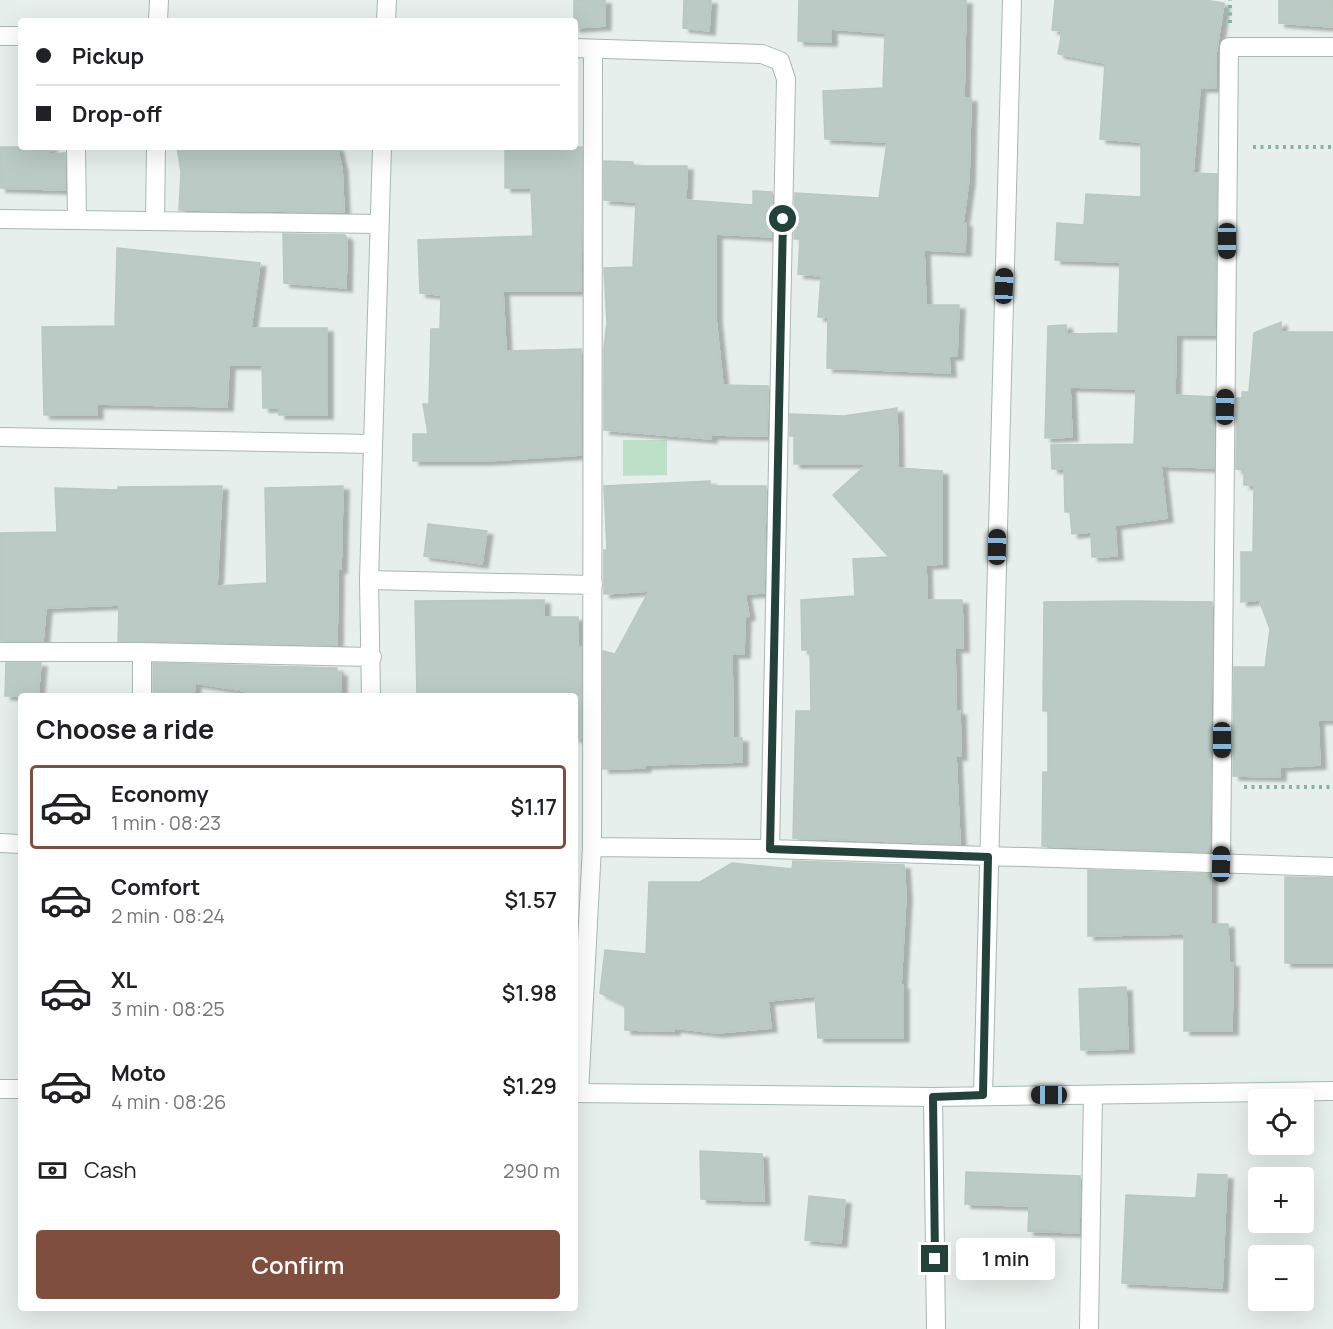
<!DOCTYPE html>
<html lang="en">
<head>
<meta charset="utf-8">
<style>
	:root { --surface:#fff; --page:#f2f2f2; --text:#202124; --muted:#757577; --line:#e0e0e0; --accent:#7f4e3f }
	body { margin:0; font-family:Manrope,sans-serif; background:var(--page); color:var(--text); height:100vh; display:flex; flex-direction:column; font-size:22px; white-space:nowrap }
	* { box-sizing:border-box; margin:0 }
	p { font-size:20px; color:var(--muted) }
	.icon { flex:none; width:33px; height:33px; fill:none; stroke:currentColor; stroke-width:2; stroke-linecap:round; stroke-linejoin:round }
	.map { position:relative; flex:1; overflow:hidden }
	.sheet { position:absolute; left:18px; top:693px; width:560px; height:618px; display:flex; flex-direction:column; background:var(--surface); border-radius:6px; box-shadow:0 6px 24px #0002 }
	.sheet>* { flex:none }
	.banner { position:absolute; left:18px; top:18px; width:560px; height:132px; border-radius:6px; box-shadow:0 6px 24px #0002; display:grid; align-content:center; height:132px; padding:0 18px; background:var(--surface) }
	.tools { position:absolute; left:1248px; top:1089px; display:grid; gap:12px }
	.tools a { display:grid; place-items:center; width:66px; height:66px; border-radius:6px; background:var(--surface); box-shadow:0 6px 24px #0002; font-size:30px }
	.end { position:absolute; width:27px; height:27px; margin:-14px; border:8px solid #24423a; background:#fff; box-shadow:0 0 0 3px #fff }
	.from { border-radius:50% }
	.bubble { position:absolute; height:42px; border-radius:6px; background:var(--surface); box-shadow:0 6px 24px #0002; font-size:20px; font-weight:600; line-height:42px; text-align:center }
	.car { position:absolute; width:18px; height:36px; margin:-18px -9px; border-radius:8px; box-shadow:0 0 4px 2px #0007; background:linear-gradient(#222 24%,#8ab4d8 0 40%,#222 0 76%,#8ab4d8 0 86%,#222 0) }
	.banner b { display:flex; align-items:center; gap:21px; height:57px; font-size:22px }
	.banner b+b { border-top:2px solid var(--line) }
	.banner i { width:15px; height:15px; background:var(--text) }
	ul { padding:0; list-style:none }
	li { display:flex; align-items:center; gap:18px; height:84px; margin:0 12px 9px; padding:0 6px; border:3px solid transparent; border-radius:6px }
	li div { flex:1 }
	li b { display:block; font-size:22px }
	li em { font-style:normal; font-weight:600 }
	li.current { border-color:var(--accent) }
	li>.icon { width:54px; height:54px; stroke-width:1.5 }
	h2 { padding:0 18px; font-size:27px; line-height:72px }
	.pay { display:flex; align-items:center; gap:15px; height:66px; padding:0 18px; font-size:22px }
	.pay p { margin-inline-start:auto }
	.button { display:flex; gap:12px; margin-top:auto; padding:12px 18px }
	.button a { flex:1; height:69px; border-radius:6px; background:var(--accent); color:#fff; font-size:24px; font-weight:600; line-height:69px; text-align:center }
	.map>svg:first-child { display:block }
</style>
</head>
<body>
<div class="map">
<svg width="1333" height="1329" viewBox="0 0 1333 1329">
	<defs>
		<filter id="shadow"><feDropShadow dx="6" dy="4" stdDeviation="1.5" flood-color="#0004"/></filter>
	</defs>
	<rect width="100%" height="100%" fill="#e6efeb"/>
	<!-- green -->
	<path fill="#bfe0c8" d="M 623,440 L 667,440 L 667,475 L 623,476 Z"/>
	<!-- building -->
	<path fill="#bbcac4" stroke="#b8c9c2" stroke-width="1.5" filter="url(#shadow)" d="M 574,0 L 605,0 L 605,26 L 574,28 Z
		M 684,0 L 711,0 L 709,31 L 683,28 Z
		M 799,0 L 966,0 L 964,98 L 971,98 L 969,180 L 963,223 L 966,223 L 965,252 L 924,250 L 926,305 L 959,305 L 957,356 L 949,356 L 950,373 L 827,368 L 828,317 L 818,317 L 821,276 L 798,274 L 800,239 L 794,239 L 795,193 L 879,198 L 887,142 L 825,139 L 823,91 L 883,88 L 885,33 L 831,29 L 831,42 L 798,41 Z
		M 1055,0 L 1205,0 L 1224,3 L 1216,54 L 1216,88 L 1200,88 L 1193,173 L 1217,174 L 1215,335 L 1176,335 L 1175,395 L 1214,397 L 1214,468 L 1161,466 L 1167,518 L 1115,525 L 1117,556 L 1092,557 L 1091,532 L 1072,534 L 1070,512 L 1065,512 L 1064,469 L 1052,469 L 1051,445 L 1134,444 L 1136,389 L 1070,387 L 1072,437 L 1045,438 L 1048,326 L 1066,325 L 1067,334 L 1118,333 L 1120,262 L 1055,260 L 1057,223 L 1084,225 L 1086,194 L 1141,197 L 1141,142 L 1100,139 L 1105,63 L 1058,54 L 1062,31 L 1052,30 Z
		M 1279,0 L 1333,0 L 1332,27 L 1279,23 Z
		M 0,147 L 51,147 L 50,154 L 65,153 L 65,190 L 0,188 Z
		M 177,147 L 337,147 L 342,168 L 344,212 L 179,210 L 181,172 Z
		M 505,147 L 582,147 L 581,291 L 503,291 L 506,351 L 581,349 L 581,455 L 484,461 L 413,461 L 413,434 L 428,434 L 423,404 L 429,404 L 431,329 L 440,329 L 441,295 L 420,293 L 418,240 L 533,236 L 531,188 L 505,188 Z
		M 604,161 L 633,162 L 633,166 L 687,166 L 686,200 L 753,205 L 753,191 L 772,192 L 771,237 L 716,234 L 716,319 L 723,385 L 768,386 L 767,436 L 711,435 L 711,439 L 604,430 L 604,348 L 607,323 L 604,268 L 633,267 L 636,202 L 604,200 Z
		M 283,234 L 345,235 L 347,239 L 346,288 L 284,283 Z
		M 117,248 L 260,263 L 251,328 L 327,328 L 327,415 L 279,415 L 279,408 L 263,408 L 262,365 L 229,365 L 227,407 L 97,404 L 97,415 L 44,415 L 42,327 L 115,326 Z
		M 1281,322 L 1281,332 L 1333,332 L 1333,720 L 1318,720 L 1320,765 L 1280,767 L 1280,777 L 1233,776 L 1234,667 L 1265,667 L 1270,629 L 1259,600 L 1241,602 L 1241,552 L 1253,552 L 1254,485 L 1244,485 L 1244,470 L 1236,469 L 1237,398 L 1242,398 L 1242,392 L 1249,392 L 1254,333 Z
		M 897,408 L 898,468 L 942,471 L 942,564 L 926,565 L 927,600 L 962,600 L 963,648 L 955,648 L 956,711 L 960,711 L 961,756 L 956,756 L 960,844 L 793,838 L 796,711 L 811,711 L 810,650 L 802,650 L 801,600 L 855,596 L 853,559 L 889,557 L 833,495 L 867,464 L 794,464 L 794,436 L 790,436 L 790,414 L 844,416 Z
		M 710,481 L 710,486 L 766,486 L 764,593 L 745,594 L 749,616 L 745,617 L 744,654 L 732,654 L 733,738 L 742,738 L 742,762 L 645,765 L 645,768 L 603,769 L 603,651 L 615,654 L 649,591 L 604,594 L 604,550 L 607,550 L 604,486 Z
		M 222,486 L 217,586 L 267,583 L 265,488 L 343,486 L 341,569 L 338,569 L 337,645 L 118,641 L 119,605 L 46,608 L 43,641 L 0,641 L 0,533 L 57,532 L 55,488 L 118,490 L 118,487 Z
		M 428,524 L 487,531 L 482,564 L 424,556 Z
		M 544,600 L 544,617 L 578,617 L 578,646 L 581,647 L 581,738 L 574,738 L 574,694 L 417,696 L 415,601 Z
		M 1131,601 L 1212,602 L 1210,852 L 1042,846 L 1043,772 L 1048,772 L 1048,711 L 1043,711 L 1044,602 Z
		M 6,663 L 41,663 L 38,696 L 5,696 Z
		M 153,663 L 337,668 L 337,672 L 341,672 L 341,696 L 245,696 L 245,691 L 195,683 L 194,696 L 168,696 L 169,692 L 153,692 Z
		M 793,861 L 904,865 L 906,896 L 901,985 L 903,985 L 903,1038 L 818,1038 L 815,996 L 768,1001 L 771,1028 L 717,1033 L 674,1028 L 674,1031 L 625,1030 L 625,1005 L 600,993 L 605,950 L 646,954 L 649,882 L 700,882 L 732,863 L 792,869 Z
		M 1088,870 L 1211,874 L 1211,924 L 1228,924 L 1229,963 L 1233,963 L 1232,1031 L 1184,1031 L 1184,934 L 1088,936 Z
		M 1285,877 L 1333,878 L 1333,963 L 1285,963 Z
		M 1126,987 L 1128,1049 L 1081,1050 L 1079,989 Z
		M 700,1151 L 762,1154 L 764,1201 L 701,1199 Z
		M 966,1172 L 1080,1176 L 1079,1233 L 1028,1231 L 1029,1206 L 965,1204 Z
		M 1198,1174 L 1227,1175 L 1222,1288 L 1122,1283 L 1126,1195 L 1196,1198 Z
		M 809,1196 L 845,1200 L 841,1243 L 805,1240 Z"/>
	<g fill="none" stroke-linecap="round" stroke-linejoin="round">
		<!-- street casing -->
		<g stroke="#a8b8b2" stroke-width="20">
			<path id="street" d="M 158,21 L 159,0
				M 386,21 L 387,0
				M 0,36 L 21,36
				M 574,48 L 762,54 L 780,61 L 786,79 L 770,849
				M 76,147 L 77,220
				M 0,219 L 379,224
				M 155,221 L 156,147
				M 0,437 L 373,444
				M 369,580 L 593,585
				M 0,652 L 142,652 L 372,657
				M 142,652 L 142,696
				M 371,696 L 369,580 L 382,147
				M 0,843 L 21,844
				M 592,847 L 770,849 L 1333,867
				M 1221,864 L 1229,47 L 1333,47
				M 579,1093 L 592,847 L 593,49
				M 983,1095 L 1012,0
				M 933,1097 L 936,1329
				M 1089,1329 L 1093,1095"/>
		</g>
		<!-- secondary casing -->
		<g stroke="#a4bbb3" stroke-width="20">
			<path id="secondary" d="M 0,1089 L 21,1089
				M 574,1093 L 933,1097 L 1333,1091"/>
		</g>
		<!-- path -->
		<path stroke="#86b3a5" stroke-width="4" stroke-dasharray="3 4.5" stroke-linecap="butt" d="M 1230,23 L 1230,0
			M 1253,147 L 1333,147
			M 1244,787 L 1333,787"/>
		<!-- street -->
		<use href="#street" stroke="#fff" stroke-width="18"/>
		<!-- secondary -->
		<use href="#secondary" stroke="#fff" stroke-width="18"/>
	</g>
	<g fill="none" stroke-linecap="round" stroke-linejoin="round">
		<!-- route -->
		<path stroke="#24423a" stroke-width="8" d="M 783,219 L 770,849 L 988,857 L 983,1095 L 933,1097 L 935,1259"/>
	</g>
</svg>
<div class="tools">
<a><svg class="icon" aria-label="locate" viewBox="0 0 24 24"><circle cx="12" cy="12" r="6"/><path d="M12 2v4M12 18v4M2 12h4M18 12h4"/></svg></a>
<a>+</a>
<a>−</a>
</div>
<i class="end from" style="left:783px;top:219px"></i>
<i class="end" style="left:935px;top:1259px"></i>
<div class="bubble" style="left:956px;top:1238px;width:99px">1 min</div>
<i class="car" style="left:1227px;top:241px;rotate:180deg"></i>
<i class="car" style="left:1004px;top:286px;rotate:2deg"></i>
<i class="car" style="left:1225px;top:407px;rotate:1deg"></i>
<i class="car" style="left:997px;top:547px;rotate:1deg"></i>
<i class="car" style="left:1222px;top:740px;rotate:180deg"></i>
<i class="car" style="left:1221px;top:864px;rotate:1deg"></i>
<i class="car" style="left:1049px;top:1095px;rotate:270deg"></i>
<div class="banner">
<b><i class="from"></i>Pickup</b>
<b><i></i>Drop-off</b>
</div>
<section class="sheet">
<h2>Choose a ride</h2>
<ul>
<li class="current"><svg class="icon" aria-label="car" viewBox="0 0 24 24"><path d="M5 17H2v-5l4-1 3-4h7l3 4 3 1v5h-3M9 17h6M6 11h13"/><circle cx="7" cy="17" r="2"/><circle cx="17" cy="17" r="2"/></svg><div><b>Economy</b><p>1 min · 08:23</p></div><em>$1.17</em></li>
<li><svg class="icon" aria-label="car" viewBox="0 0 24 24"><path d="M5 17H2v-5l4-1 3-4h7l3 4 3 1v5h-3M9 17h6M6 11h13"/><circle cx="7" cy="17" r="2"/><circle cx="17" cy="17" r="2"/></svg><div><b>Comfort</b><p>2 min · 08:24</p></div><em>$1.57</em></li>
<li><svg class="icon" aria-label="car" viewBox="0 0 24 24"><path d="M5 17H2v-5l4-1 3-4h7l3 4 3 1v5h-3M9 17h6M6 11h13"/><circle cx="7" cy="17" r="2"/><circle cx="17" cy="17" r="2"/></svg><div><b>XL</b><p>3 min · 08:25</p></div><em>$1.98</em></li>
<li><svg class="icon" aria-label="car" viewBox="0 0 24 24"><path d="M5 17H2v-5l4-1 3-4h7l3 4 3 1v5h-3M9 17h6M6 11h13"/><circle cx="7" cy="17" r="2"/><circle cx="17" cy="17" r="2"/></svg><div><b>Moto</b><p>4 min · 08:26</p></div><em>$1.29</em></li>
</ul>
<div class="pay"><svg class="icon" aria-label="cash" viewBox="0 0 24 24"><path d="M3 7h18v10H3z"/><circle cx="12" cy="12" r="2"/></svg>Cash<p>290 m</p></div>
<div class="button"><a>Confirm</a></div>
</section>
</div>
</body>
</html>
